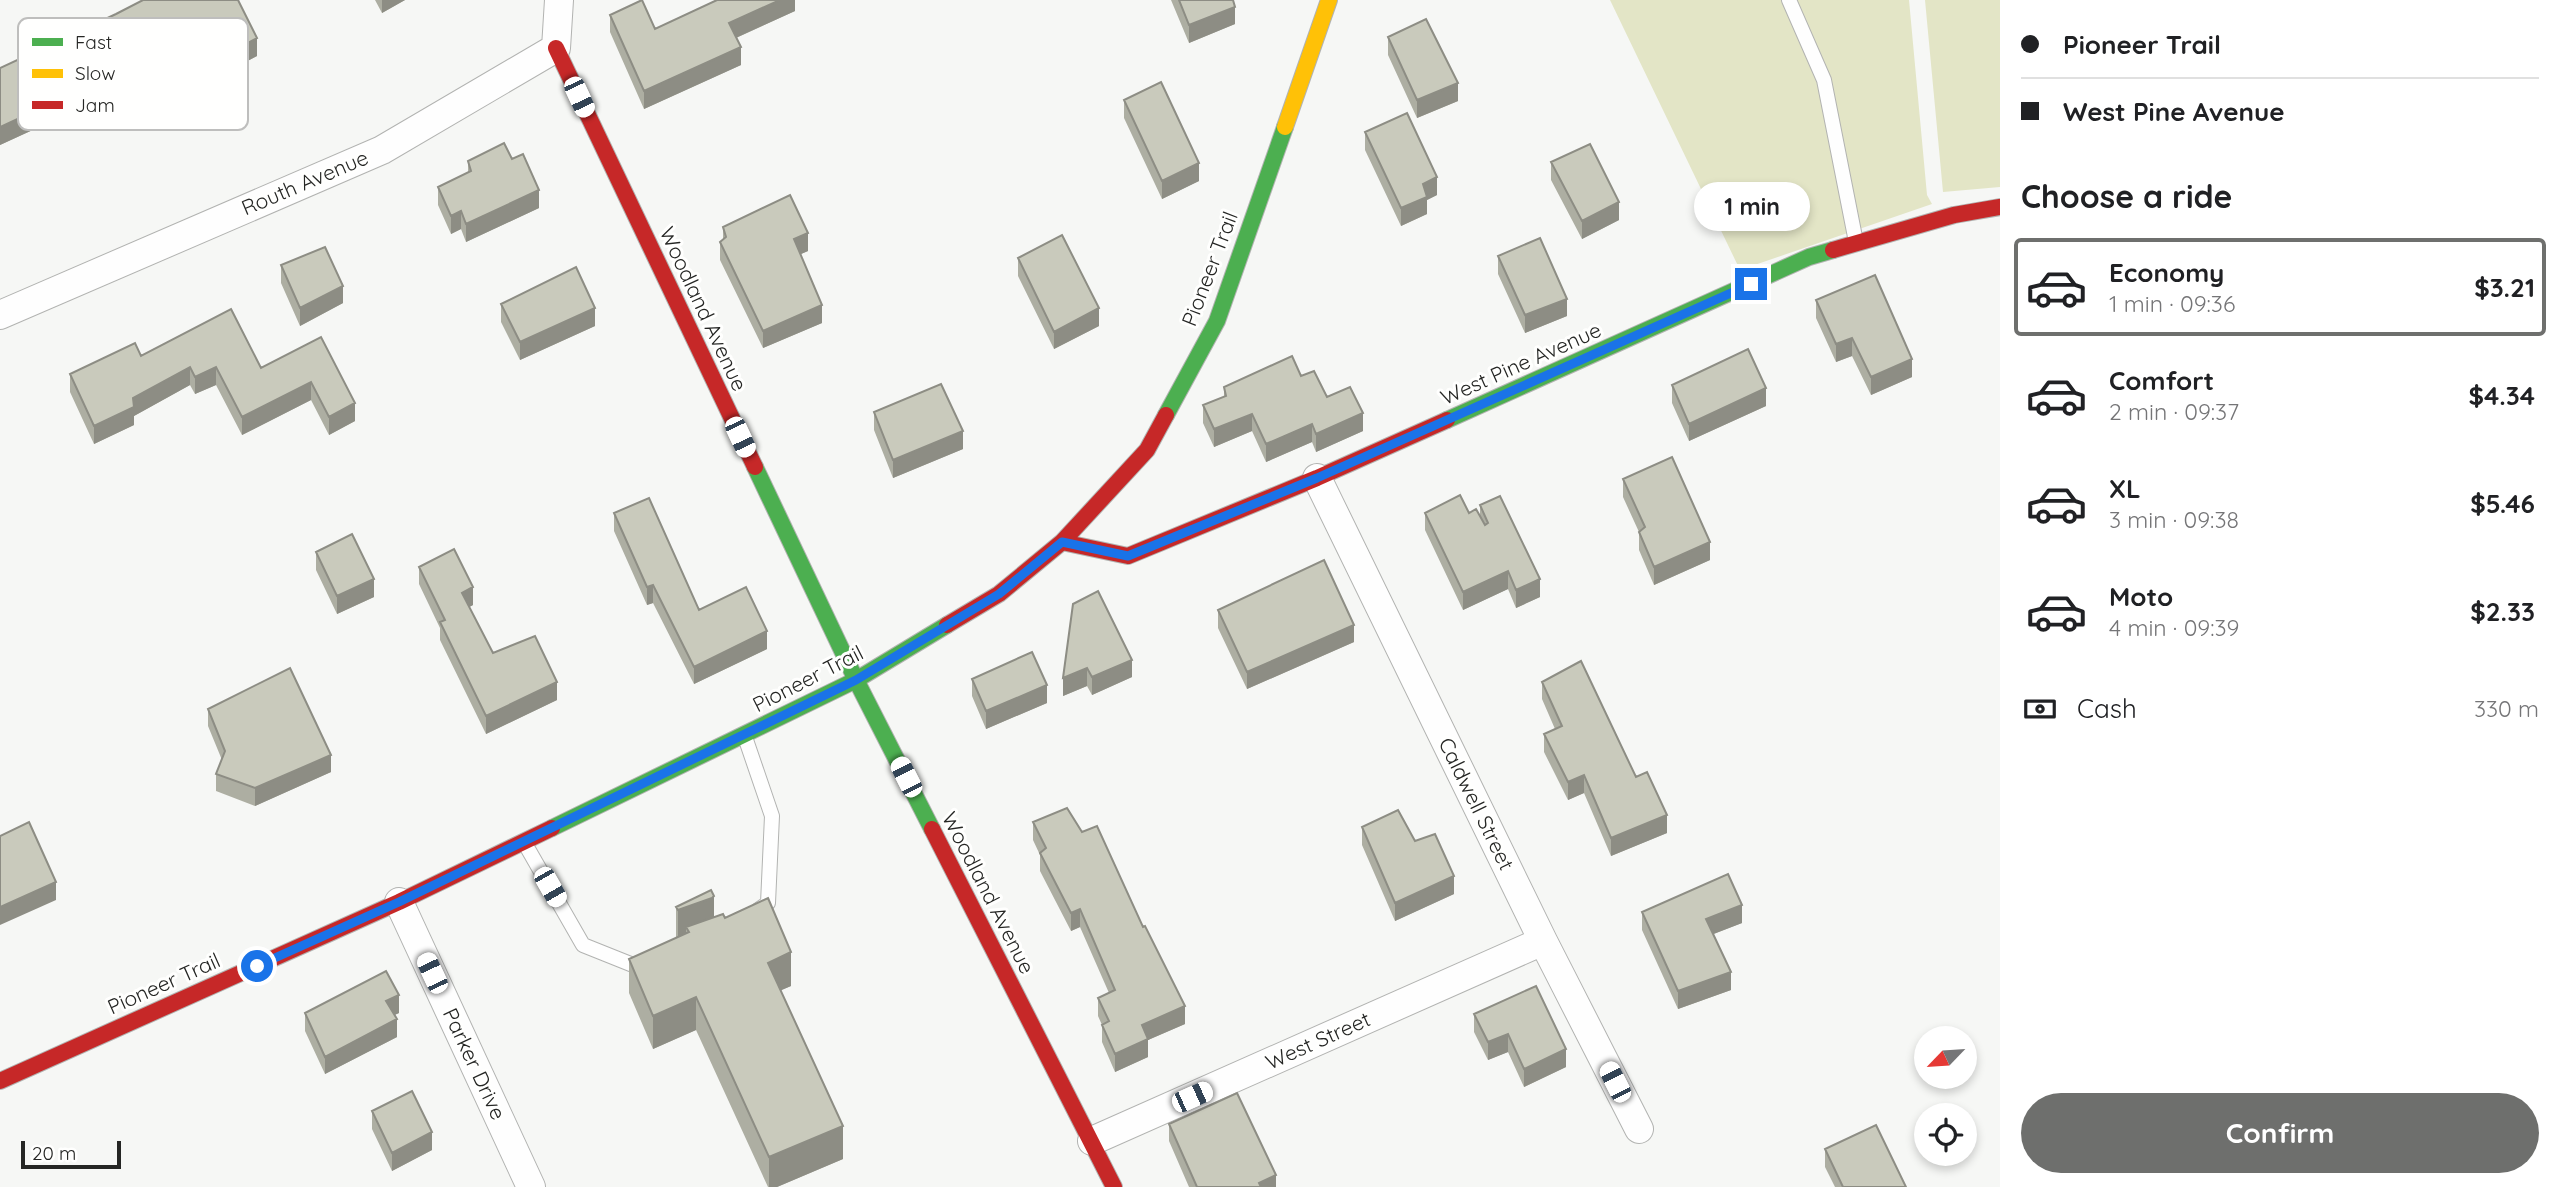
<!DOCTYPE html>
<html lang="en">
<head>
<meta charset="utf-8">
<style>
	:root { --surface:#fff; --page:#f6f6f6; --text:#202124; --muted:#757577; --line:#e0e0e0; --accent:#6e6f6d }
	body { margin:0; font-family:Quicksand,sans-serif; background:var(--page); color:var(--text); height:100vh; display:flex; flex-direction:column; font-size:26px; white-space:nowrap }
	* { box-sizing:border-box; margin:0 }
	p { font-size:23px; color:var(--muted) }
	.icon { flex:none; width:38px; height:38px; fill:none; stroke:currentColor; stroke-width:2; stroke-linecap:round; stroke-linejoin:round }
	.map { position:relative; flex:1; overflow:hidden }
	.panel { display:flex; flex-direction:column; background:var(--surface); width:560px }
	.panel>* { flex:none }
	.guide { display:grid; align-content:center; height:154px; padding:0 21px; background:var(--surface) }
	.needle { width:46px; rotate:245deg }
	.controls { position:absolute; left:1914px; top:1026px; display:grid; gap:14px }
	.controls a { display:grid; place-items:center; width:63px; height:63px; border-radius:50%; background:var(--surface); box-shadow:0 4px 10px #0003; font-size:35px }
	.scale { position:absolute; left:21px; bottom:18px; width:100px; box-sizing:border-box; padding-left:7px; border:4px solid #252624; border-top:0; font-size:19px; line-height:24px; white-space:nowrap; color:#252624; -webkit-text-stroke:5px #fffffe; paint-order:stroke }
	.end { position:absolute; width:32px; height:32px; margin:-16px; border:9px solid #1a73e8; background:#fff; box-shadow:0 0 0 4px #fff }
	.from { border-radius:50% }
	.bubble { position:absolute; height:49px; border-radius:24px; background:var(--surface); box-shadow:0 4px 10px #0003; font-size:23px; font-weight:800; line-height:49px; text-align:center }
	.car { position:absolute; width:21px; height:42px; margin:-21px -10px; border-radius:9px; box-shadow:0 0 5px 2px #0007; background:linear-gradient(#fff 24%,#345 0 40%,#fff 0 76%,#345 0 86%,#fff 0) }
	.guide b { display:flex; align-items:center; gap:24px; height:66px; font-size:26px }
	.guide b+b { border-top:2px solid var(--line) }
	.guide i { width:18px; height:18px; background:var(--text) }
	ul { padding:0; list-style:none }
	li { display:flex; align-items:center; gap:21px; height:98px; margin:0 14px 10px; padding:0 7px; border:4px solid transparent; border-radius:7px }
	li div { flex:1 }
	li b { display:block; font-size:26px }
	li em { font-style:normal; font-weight:800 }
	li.current { border-color:var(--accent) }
	li>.icon { width:63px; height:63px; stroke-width:1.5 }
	h2 { padding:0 21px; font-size:32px; line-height:84px }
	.pay { display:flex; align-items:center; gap:18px; height:77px; padding:0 21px; font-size:26px }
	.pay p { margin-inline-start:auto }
	.action { display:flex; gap:14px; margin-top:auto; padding:14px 21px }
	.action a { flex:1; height:80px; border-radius:42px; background:var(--accent); color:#fff; font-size:28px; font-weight:800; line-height:80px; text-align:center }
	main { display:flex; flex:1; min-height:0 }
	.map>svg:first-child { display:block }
</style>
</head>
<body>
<main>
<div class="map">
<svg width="2000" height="1187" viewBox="0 0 2000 1187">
	<rect width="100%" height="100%" fill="#f6f7f5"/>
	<!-- green -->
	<path fill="#e3e5c6" d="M 1610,0 L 1909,0 L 1927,195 L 1932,204 L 1740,270 Z
		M 1925,0 L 2000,0 L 2000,187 L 1943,192 Z"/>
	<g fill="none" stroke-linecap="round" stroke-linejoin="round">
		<!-- lane casing -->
		<g stroke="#b2b3b1" stroke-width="16">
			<path id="lane" d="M 1789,0 L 1824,80 L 1856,242
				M 745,737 L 772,816 L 768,903 L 758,910
				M 524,842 L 583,945 L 638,967 L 646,964"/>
		</g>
		<!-- street casing -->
		<g stroke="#b2b3b1" stroke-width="30">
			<path id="street" d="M 0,315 L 382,150 L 556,48 L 559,0
				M 1317,478 L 1543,941 L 1639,1129
				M 399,902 L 531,1187
				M 1092,1141 L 1543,941"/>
		</g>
		<!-- fast casing -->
		<g stroke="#b2b3b1" stroke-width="18">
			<path id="fast" d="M 1166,415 L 1217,321 L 1285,127
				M 1447,420 L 1809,257 L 1833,250
				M 755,467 L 856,680 L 932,829
				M 552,828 L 856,680 L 947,625"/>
		</g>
		<!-- slow casing -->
		<g stroke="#b2b3b1" stroke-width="18">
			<path id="slow" d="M 1285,127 L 1329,0"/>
		</g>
		<!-- jam casing -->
		<g stroke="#b2b3b1" stroke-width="18">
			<path id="jam" d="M 556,48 L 755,467
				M 1833,250 L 1954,215 L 2000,207
				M 1062,542 L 1128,556 L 1317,478 L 1447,420
				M 947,625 L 999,594 L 1062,542 L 1147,450 L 1166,415
				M 932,829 L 1114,1187
				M 0,1081 L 399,902 L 552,828"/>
		</g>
		<!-- lane -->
		<use href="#lane" stroke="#fefefe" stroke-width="14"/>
		<!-- street -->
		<use href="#street" stroke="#fefefe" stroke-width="28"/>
		<!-- fast -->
		<use href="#fast" stroke="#4caf50" stroke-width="16"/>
		<!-- slow -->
		<use href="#slow" stroke="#ffc107" stroke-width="16"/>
		<!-- jam -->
		<use href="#jam" stroke="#c62828" stroke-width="16"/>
	</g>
	<!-- wall -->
	<path fill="#adaea2" d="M 238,0 L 257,56 L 221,75 L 201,41 L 141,71 L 141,86 L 104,106 L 92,91 L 37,116 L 37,128 L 0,145 L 0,68 Z
		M 375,0 L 405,0 L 382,13 Z
		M 795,0 L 795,11 L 736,38 L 741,65 L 644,109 L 610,32 L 610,15 L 655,29 Z
		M 1171,0 L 1233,0 L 1235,24 L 1189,43 Z
		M 1388,37 L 1458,101 L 1417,118 L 1388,55 Z
		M 1124,100 L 1199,181 L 1162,199 L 1124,118 Z
		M 1365,132 L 1437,195 L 1427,200 L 1427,214 L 1401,226 L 1365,150 Z
		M 468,161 L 539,208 L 466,242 L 461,229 L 451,234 L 438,205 L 438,187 L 468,173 Z
		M 1551,162 L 1619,220 L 1582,239 L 1551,180 Z
		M 723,227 L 808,251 L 801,254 L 822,323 L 763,348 L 720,260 L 720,242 L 723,240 Z
		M 1498,256 L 1567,316 L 1525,333 L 1498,274 Z
		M 1018,258 L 1099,326 L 1054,349 L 1018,276 Z
		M 281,265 L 343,303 L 300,326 L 281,283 Z
		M 1816,300 L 1912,377 L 1871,395 L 1852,356 L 1836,362 L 1816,318 Z
		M 501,304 L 595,326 L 520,360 L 501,322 Z
		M 321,337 L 355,421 L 329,435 L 311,400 L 242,435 L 216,385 L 195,394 L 190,385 L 134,416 L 134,425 L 94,444 L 70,392 L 70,374 L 141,356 L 261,368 Z
		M 1301,376 L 1363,431 L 1316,452 L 1312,442 L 1266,462 L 1252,431 L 1214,447 L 1203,423 L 1203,405 L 1224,397 L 1224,387 Z
		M 1672,385 L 1766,406 L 1689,441 L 1672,403 Z
		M 874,412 L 963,449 L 893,478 L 874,430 Z
		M 1623,479 L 1710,560 L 1654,585 L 1639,550 L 1639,532 L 1623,497 Z
		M 1480,505 L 1540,597 L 1516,608 L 1508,589 L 1463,610 L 1425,530 L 1425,513 L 1469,513 L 1480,515 Z
		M 614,513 L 699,610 L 767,649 L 694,684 L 653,603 L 647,605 L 614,531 Z
		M 316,552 L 374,597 L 337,614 L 316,570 Z
		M 419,567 L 473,605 L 469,607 L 493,653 L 557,700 L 486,734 L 440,640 L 440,628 L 419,584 Z
		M 1073,604 L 1132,677 L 1092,695 L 1087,686 L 1063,696 Z
		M 1218,610 L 1354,642 L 1247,689 L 1218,628 Z
		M 972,679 L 1047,703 L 986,729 L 972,696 Z
		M 1542,682 L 1636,777 L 1667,833 L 1611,856 L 1584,793 L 1568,800 L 1544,752 L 1544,734 L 1555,729 L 1542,699 Z
		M 208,709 L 331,772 L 255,806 L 216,791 L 216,774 L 222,760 L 208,726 Z
		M 1033,822 L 1185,1024 L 1148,1040 L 1148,1057 L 1115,1072 L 1102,1042 L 1102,1025 L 1098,1016 L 1098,998 L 1109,993 L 1080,927 L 1071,931 L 1040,871 L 1040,855 L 1033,840 Z
		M 1362,827 L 1454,894 L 1395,921 L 1362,845 Z
		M 676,907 L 714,917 L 725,918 L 791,986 L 781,990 L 843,1159 L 777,1187 L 768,1187 L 696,1030 L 653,1049 L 629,993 L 629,959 L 676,938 Z
		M 1642,912 L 1742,923 L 1713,934 L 1731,990 L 1678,1009 L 1642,930 Z
		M 305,1013 L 399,1013 L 394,1015 L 397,1037 L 325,1074 L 305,1031 Z
		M 1474,1014 L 1566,1067 L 1524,1087 L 1508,1052 L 1488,1060 L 1474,1032 Z
		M 372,1111 L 432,1150 L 392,1171 L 372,1129 Z
		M 1169,1124 L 1276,1187 L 1189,1187 L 1169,1141 Z
		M 1825,1149 L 1906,1187 L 1835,1187 L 1825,1167 Z"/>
	<!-- shaded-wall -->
	<path fill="#8d8d84" d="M 382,0 L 405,0 L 382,13 Z
		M 780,0 L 795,0 L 795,11 L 729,41 L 729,23 Z
		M 1235,7 L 1235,24 L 1189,43 L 1189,25 Z
		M 201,23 L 201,41 L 141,71 L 141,86 L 104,106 L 104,89 L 135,56 Z
		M 257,38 L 257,56 L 221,75 L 221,57 Z
		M 741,47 L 741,65 L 644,109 L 644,91 Z
		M 92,73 L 92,91 L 37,116 L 37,128 L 0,145 L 0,127 L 32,100 Z
		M 1458,83 L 1458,101 L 1417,118 L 1417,100 Z
		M 1199,163 L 1199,181 L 1162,199 L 1162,181 Z
		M 1437,177 L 1437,195 L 1427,200 L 1427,214 L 1401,226 L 1401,208 L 1423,184 Z
		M 539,190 L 539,208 L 466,242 L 466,224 Z
		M 1619,202 L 1619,220 L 1582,239 L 1582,221 Z
		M 461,211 L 461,229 L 451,234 L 451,216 Z
		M 808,233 L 808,251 L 794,257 L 794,239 Z
		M 343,286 L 343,303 L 300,326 L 300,308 Z
		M 1567,299 L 1567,316 L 1525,333 L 1525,315 Z
		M 822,305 L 822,323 L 763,348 L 763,331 Z
		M 595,308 L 595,326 L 520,360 L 520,342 Z
		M 1099,308 L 1099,326 L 1054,349 L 1054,332 Z
		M 1852,338 L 1852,356 L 1836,362 L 1836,344 Z
		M 1912,359 L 1912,377 L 1871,395 L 1871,377 Z
		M 190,367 L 190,385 L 134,416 L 134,425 L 94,444 L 94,426 L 133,398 Z
		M 216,367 L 216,385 L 195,394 L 195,377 Z
		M 311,382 L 311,400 L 242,435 L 242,417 Z
		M 1766,388 L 1766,406 L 1689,441 L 1689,424 Z
		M 355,403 L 355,421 L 329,435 L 329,417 Z
		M 1363,413 L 1363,431 L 1316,452 L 1316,434 Z
		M 1252,414 L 1252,431 L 1214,447 L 1214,429 Z
		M 1312,424 L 1312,442 L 1266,462 L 1266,444 Z
		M 963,431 L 963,449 L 893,478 L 893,460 Z
		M 1710,542 L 1710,560 L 1654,585 L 1654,567 Z
		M 1508,571 L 1508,589 L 1463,610 L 1463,592 Z
		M 374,579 L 374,597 L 337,614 L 337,596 Z
		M 1540,579 L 1540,597 L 1516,608 L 1516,590 Z
		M 653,585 L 653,603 L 647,605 L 647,587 Z
		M 473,587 L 473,605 L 462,611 L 462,593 Z
		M 1354,625 L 1354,642 L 1247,689 L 1247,672 Z
		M 767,631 L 767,649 L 694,684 L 694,667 Z
		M 1132,660 L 1132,677 L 1092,695 L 1092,677 Z
		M 1087,668 L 1087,686 L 1063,696 L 1063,678 Z
		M 557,682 L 557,700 L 486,734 L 486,716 Z
		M 1047,685 L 1047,703 L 986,729 L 986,711 Z
		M 331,755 L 331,772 L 255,806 L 255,788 Z
		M 1584,775 L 1584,793 L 1568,800 L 1568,782 Z
		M 1667,815 L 1667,833 L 1611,856 L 1611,838 Z
		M 1454,876 L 1454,894 L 1395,921 L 1395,903 Z
		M 56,882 L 56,900 L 0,925 L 0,907 Z
		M 714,896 L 714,930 L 689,932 L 686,927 L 686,940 L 678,943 L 678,910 Z
		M 1742,905 L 1742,923 L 1706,937 L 1706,919 Z
		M 1080,909 L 1080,927 L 1071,931 L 1071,913 Z
		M 791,952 L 791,986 L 768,996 L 768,963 Z
		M 1731,972 L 1731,990 L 1678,1009 L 1678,991 Z
		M 399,995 L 399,1013 L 386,1019 L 386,1001 Z
		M 696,997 L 696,1030 L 653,1049 L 653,1016 Z
		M 1185,1006 L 1185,1024 L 1148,1040 L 1148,1057 L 1115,1072 L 1115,1054 L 1142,1025 Z
		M 397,1019 L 397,1037 L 325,1074 L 325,1057 Z
		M 1508,1034 L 1508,1052 L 1488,1060 L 1488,1042 Z
		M 1566,1049 L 1566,1067 L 1524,1087 L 1524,1069 Z
		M 843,1126 L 843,1159 L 777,1187 L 769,1187 L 769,1157 Z
		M 432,1132 L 432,1150 L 392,1171 L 392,1153 Z
		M 1276,1175 L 1276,1187 L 1259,1187 L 1259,1183 Z"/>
	<!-- building -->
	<path fill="#c9cabc" stroke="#8d8d84" stroke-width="2" d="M 143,0 L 238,0 L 257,38 L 221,57 L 201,23 L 135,56 L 141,68 L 104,89 L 92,73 L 32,100 L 37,110 L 0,127 L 0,68 L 116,14 Z
		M 642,0 L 655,29 L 717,0 L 780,0 L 729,23 L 741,47 L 644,91 L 610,15 Z
		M 1179,0 L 1233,0 L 1235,7 L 1189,25 Z
		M 1426,19 L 1458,83 L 1417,100 L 1388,37 Z
		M 1161,82 L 1199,163 L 1162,181 L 1124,100 Z
		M 1407,113 L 1437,177 L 1423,184 L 1427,197 L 1401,208 L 1365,132 Z
		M 504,143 L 512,159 L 523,154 L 539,190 L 466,224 L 461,211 L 451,216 L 438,187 L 471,171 L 468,161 Z
		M 1590,144 L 1619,202 L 1582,221 L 1551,162 Z
		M 790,195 L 808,233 L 794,239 L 822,305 L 763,331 L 720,242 L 726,237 L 723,227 Z
		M 1062,235 L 1099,308 L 1054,332 L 1018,258 Z
		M 1540,238 L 1567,299 L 1525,315 L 1498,256 Z
		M 325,247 L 343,286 L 300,308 L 281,265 Z
		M 576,267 L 595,308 L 520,342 L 501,304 Z
		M 1875,275 L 1912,359 L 1871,377 L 1852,338 L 1836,344 L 1816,300 Z
		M 231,309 L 261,368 L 321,337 L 355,403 L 329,417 L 311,382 L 242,417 L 216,367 L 195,377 L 190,367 L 133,398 L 134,407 L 94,426 L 70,374 L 135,343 L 141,356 Z
		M 1748,349 L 1766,388 L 1689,424 L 1672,385 Z
		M 1292,356 L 1301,376 L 1314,371 L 1327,397 L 1350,387 L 1363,413 L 1316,434 L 1312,424 L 1266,444 L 1252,414 L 1214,429 L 1203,405 L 1226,396 L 1224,387 Z
		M 941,384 L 963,431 L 893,460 L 874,412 Z
		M 1672,457 L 1710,542 L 1654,567 L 1639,532 L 1645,527 L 1623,479 Z
		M 1460,495 L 1469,513 L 1476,509 L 1485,525 L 1488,523 L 1480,505 L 1500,496 L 1540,579 L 1516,590 L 1508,571 L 1463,592 L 1425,513 Z
		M 649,498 L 699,610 L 746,587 L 767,631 L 694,667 L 653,585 L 647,587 L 614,513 Z
		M 352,534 L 374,579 L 337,596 L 316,552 Z
		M 454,549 L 473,587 L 462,593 L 493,653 L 535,636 L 557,682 L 486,716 L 440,622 L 445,620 L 419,567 Z
		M 1324,560 L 1354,625 L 1247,672 L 1218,610 Z
		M 1098,591 L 1132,660 L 1092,677 L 1087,668 L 1063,678 L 1073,604 Z
		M 1032,652 L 1047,685 L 986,711 L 972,679 Z
		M 1581,661 L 1636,777 L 1647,772 L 1667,815 L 1611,838 L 1584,775 L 1568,782 L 1544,734 L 1562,726 L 1542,682 Z
		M 290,668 L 331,755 L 255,788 L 216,774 L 225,751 L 208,709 Z
		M 1067,808 L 1082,832 L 1097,826 L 1143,927 L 1145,926 L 1185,1006 L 1142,1025 L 1148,1039 L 1115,1054 L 1102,1025 L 1109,1021 L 1098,998 L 1115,990 L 1080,909 L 1071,913 L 1040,853 L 1046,848 L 1033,822 Z
		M 1398,810 L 1415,841 L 1435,834 L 1454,876 L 1395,903 L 1362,827 Z
		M 29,822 L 56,882 L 0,907 L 0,836 Z
		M 1728,874 L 1742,905 L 1706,919 L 1731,972 L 1678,991 L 1642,912 Z
		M 711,890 L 714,896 L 712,898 L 678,910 L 676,907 Z
		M 768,898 L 791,952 L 768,963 L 843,1126 L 769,1157 L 696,997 L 653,1016 L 629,959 L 689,932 L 686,927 L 723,914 L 725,918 Z
		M 386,971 L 399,995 L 386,1001 L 397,1019 L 325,1057 L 305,1013 Z
		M 1536,986 L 1566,1049 L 1524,1069 L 1508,1034 L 1488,1042 L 1474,1014 Z
		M 412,1091 L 432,1132 L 392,1153 L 372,1111 Z
		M 1237,1093 L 1276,1175 L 1259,1183 L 1261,1187 L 1197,1187 L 1169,1124 Z
		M 1876,1125 L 1906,1187 L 1843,1187 L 1825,1149 Z"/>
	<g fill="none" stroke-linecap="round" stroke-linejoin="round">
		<!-- route -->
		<path stroke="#1a73e8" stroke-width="9" d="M 257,966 L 399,902 L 856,680 L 999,594 L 1062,542 L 1128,556 L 1317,478 L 1751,284"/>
	</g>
	<g text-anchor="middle" stroke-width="6" stroke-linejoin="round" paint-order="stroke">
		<!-- street labels -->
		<g font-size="21" fill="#252624" stroke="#fffffe">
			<text transform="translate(305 183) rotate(-23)" y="7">Routh Avenue</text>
			<text transform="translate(1210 269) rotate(-69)" y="7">Pioneer Trail</text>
			<text transform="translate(703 309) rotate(65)" y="7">Woodland Avenue</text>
			<text transform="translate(1521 364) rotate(-24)" y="7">West Pine Avenue</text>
			<text transform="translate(808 679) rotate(-27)" y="7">Pioneer Trail</text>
			<text transform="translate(1476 804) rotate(64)" y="7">Caldwell Street</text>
			<text transform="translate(988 893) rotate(63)" y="7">Woodland Avenue</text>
			<text transform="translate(164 984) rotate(-24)" y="7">Pioneer Trail</text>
			<text transform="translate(1318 1041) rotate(-24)" y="7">West Street</text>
			<text transform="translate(474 1064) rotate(65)" y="7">Parker Drive</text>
		</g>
	</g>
	<!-- legend -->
	<rect x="18" y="18" width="230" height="112" rx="10" fill="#fffffe" stroke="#bebebd" stroke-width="2"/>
	<rect x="32" y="38" width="31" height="8" fill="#4caf50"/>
	<rect x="32" y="69" width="31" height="9" fill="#ffc107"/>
	<rect x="32" y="101" width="31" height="8" fill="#c62828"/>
	<g font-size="19" fill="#252624">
		<text x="75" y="49">Fast</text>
		<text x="75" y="80">Slow</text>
		<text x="75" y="112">Jam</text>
	</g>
</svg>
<div class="controls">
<a><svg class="needle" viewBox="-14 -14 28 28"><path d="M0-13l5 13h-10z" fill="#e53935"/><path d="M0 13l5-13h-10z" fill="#757577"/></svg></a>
<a><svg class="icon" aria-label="locate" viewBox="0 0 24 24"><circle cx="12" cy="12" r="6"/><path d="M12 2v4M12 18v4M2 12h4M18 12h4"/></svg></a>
</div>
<div class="scale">20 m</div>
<i class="end from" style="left:257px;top:966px"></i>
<i class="end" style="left:1751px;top:284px"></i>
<div class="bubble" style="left:1694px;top:182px;width:116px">1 min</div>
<i class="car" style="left:579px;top:97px;rotate:155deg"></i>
<i class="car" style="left:740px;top:437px;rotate:155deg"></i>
<i class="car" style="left:906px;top:777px;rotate:333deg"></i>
<i class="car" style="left:550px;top:887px;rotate:150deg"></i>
<i class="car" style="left:432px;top:973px;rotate:335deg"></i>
<i class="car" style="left:1615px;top:1082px;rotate:333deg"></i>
<i class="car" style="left:1192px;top:1097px;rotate:66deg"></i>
</div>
<section class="panel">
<div class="guide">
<b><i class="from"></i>Pioneer Trail</b>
<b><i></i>West Pine Avenue</b>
</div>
<h2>Choose a ride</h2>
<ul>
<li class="current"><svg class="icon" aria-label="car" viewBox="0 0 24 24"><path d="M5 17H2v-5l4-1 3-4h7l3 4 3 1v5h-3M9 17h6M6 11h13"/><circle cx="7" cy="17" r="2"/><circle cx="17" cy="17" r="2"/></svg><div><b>Economy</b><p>1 min · 09:36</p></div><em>$3.21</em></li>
<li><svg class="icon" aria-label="car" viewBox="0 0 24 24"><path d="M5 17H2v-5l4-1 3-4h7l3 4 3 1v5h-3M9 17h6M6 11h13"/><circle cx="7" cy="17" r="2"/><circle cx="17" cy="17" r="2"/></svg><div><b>Comfort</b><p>2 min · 09:37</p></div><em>$4.34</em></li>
<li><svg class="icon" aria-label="car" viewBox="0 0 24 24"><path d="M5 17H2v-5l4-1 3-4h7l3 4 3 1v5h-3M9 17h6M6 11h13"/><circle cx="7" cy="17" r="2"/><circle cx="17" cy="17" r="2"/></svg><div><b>XL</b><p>3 min · 09:38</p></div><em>$5.46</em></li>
<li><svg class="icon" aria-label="car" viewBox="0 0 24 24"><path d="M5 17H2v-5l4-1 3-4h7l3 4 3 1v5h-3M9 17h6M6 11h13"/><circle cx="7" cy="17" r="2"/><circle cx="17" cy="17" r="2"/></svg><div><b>Moto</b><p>4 min · 09:39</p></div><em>$2.33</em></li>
</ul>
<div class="pay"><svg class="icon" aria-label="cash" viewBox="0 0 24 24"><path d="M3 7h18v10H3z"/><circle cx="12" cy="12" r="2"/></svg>Cash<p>330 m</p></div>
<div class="action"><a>Confirm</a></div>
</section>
</main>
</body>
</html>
